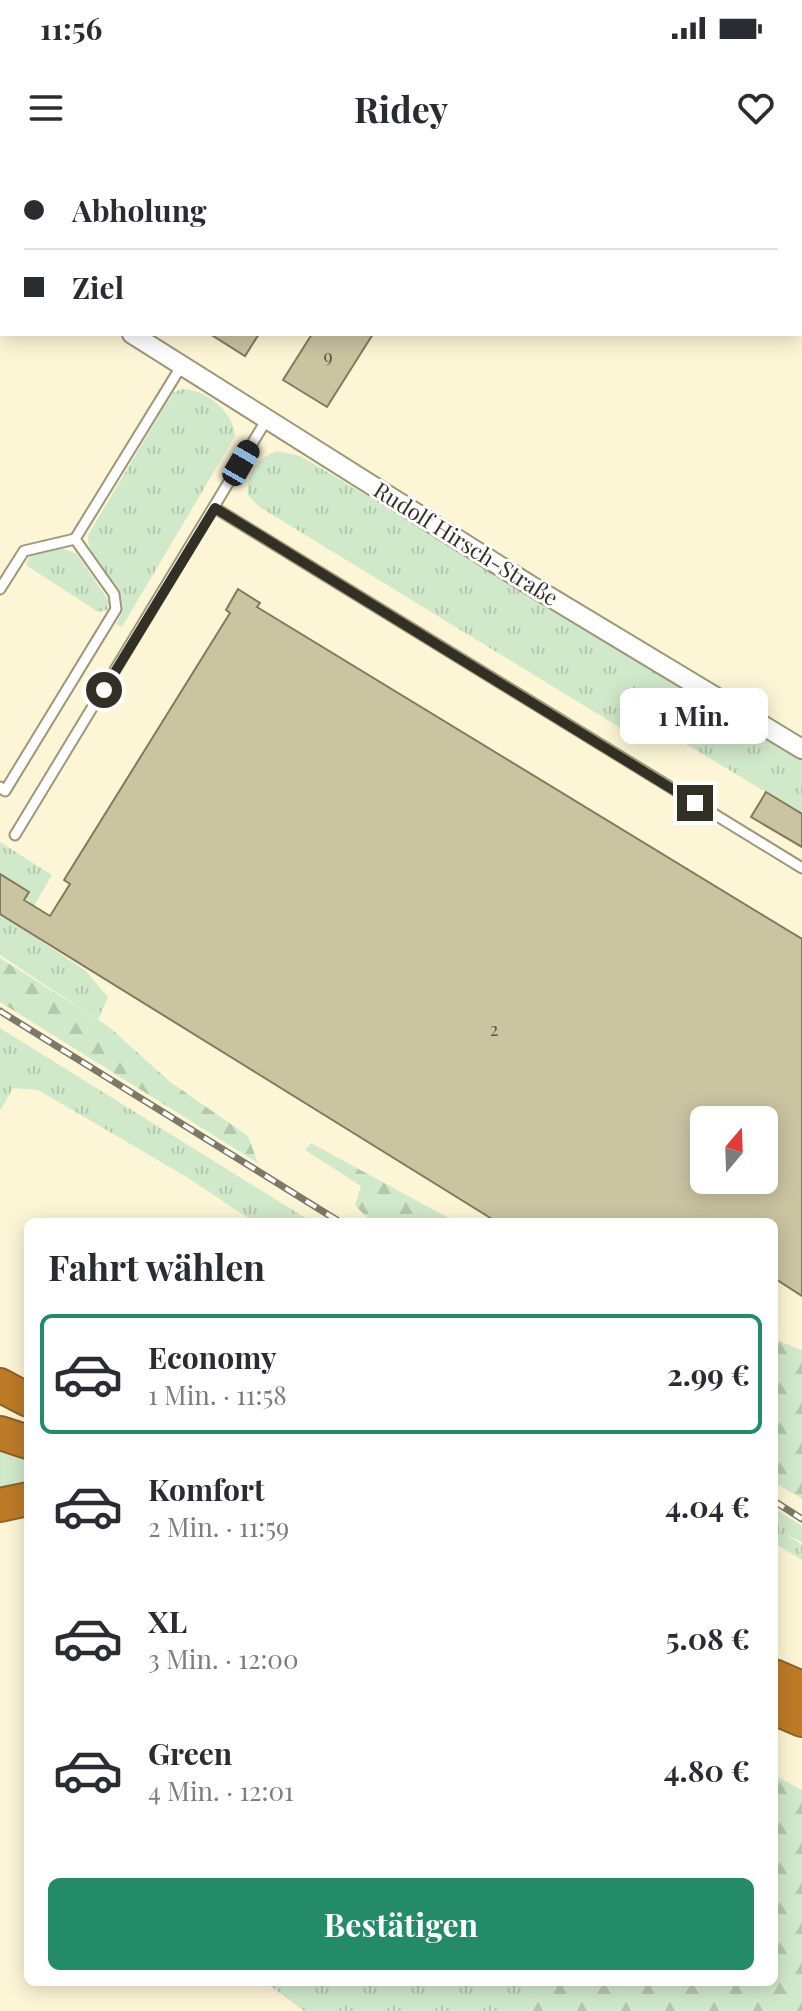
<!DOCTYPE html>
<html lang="de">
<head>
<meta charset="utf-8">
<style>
	:root { --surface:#fff; --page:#f2f2f3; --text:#2b2b33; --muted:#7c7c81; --line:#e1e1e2; --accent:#238b68 }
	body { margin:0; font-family:"Playfair Display",serif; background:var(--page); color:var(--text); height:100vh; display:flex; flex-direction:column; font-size:30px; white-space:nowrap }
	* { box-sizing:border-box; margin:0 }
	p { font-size:26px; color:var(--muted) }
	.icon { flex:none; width:44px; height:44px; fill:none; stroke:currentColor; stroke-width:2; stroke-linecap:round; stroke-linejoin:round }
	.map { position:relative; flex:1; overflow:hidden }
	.drawer { position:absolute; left:24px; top:1058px; width:754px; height:768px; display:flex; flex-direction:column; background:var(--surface); border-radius:12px; box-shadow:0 4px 20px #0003 }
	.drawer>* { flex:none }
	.top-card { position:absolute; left:0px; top:0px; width:802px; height:176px; box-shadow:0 4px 20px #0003; display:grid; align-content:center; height:176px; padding:0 24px; background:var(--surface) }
	.needle { width:52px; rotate:19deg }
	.fabs { position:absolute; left:690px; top:946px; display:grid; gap:16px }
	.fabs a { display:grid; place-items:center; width:88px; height:88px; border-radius:12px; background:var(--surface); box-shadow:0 4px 20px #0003; font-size:40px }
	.end { position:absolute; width:36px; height:36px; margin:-18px; border:10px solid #323024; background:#fff; box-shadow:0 0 0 4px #fff }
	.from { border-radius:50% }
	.bubble { position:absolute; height:56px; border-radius:12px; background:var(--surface); box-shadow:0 4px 20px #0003; font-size:26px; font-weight:700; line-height:56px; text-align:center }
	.car { position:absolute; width:24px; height:48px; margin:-24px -12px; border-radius:10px; box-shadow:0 0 6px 2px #0007; background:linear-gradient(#222 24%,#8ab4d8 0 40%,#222 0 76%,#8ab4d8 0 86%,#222 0) }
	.top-card b { display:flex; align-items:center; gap:28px; height:76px; font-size:30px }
	.top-card b+b { border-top:2px solid var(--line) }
	.top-card i { width:20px; height:20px; background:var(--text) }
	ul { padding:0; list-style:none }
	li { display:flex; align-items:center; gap:24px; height:120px; margin:0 16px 12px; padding:0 8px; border:4px solid transparent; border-radius:12px }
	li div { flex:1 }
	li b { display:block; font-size:30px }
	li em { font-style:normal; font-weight:700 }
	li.selected { border-color:var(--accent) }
	li>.icon { width:72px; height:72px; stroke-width:1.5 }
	h2 { padding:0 24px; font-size:36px; line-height:96px }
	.cta { display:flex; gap:16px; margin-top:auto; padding:16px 24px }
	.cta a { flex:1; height:92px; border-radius:12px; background:var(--accent); color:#fff; font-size:32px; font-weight:700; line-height:92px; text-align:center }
	.status { display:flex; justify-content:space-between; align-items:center; height:56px; padding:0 40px; background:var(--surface); direction:ltr }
	.status svg { height:22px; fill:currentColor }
	header { display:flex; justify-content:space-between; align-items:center; height:104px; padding:0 24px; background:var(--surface); font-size:36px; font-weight:700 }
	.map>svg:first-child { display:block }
</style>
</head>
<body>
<div class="status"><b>11:56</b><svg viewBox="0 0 49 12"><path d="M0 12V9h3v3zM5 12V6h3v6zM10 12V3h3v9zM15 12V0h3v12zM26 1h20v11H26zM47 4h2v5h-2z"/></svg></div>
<header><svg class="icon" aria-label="menu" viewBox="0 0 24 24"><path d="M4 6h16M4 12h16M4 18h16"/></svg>Ridey<svg class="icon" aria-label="heart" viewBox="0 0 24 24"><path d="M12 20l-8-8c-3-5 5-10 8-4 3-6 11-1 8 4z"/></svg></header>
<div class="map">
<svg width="802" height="1851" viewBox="0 0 802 1851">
	<defs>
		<pattern id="grass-tufts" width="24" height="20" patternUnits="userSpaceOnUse" patternTransform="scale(2)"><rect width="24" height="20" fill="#d1e9cb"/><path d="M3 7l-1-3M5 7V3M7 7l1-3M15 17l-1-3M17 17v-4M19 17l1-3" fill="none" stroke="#b4c8ae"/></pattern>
		<pattern id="forest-firs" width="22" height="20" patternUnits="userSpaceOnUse" patternTransform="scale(2)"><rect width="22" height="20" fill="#d1e9cb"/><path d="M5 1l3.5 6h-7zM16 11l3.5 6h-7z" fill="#b4c8ae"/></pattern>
	</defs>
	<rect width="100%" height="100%" fill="#fdf6d6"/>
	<!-- grass -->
	<path fill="url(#grass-tufts)" d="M 182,229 C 206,229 234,252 235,276 L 122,467 L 116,464 C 141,427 86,410 88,375 L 164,247 L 174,232 Z
		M 277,291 L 300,296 L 336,317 L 802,600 L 802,654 L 673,576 L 634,574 L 619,567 L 258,346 L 248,335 C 245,315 258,297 277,291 Z
		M 59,387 L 77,394 L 109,441 L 108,450 L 98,452 L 26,405 L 29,396 Z
		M 0,682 L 52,715 L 34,746 L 0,714 Z
		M 0,754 L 86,811 L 108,837 L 98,860 L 0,795 Z
		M 0,868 L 312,1062 L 254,1062 L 185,1016 L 38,930 L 13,928 L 0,951 Z
		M 0,1293 L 28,1300 L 28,1331 L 0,1336 Z
		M 774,1348 L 802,1366 L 802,1382 L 787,1375 L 802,1385 L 802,1400 L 774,1383 Z
		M 265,1822 L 541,1822 L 525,1851 L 304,1851 Z"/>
	<!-- forest -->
	<path fill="url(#forest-firs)" d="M 0,798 L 108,866 L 169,921 L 248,976 L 258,1003 L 0,842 Z
		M 311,983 L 456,1062 L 371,1062 L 355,1045 L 361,1026 L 305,990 Z
		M 774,1179 L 802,1190 L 802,1339 L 774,1322 Z
		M 774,1615 L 802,1630 L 802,1851 L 525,1851 L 541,1822 L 774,1822 Z"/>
	<!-- building -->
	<path fill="#cbc4a1" stroke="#817b5e" stroke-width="2" fill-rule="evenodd" d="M 210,174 L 259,174 L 245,196 Z
		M 312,174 L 373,174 L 327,247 L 283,220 Z
		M 238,429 L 260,443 L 257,447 L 802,779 L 802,1136 L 774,1118 L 774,1062 L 497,1062 L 0,754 L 0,714 L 29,732 L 24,740 L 50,756 L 70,724 L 64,720 L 230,453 L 226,450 ZM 704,960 L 764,960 L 764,1020 L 704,1020 Z
		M 766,632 L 802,654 L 802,687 L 751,657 Z"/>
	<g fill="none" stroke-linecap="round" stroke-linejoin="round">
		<!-- lane casing -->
		<g stroke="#9e987a" stroke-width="13">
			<path id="lane" d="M 215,348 L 802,708
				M 75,379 L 182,205
				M 0,429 L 24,391 L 75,379
				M 0,627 L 5,631 L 116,449 L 114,434 L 75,379
				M 15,675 L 267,259"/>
		</g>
		<!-- street casing -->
		<g stroke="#9e987a" stroke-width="22">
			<path id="street" d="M 271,2 L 272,0
				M 0,93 L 2,95
				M 132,174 L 530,425 L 802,589"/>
		</g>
		<!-- highway casing -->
		<g stroke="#8d6126" stroke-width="36">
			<path id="highway" d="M 0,1225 L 28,1240
				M 0,1273 L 28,1282
				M 0,1345 L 28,1339
				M 774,1516 L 802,1528
				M 774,1548 L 802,1560"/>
		</g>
		<!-- lane -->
		<use href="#lane" stroke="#fff" stroke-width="9"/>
		<!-- street -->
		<use href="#street" stroke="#fff" stroke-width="18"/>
		<!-- highway -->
		<use href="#highway" stroke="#be7b27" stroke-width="32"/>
		<!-- rail casing -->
		<g stroke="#7d7966" stroke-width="7">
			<path id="rail" d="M 0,851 L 340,1062
				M 774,1341 L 802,1359"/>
		</g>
		<!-- rail -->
		<use href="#rail" stroke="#fff" stroke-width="4" stroke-dasharray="12" stroke-linecap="butt"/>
	</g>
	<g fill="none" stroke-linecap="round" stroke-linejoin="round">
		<!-- route -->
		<path stroke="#323024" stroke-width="10" d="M 104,530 L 215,348 L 695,643"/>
	</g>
	<g text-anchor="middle" stroke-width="6" stroke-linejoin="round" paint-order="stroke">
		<!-- number labels -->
		<g font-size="18" fill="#585543">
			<text x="328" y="203">9</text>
			<text x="494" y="876">2</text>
		</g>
		<!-- street labels -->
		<g font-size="22" fill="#323024" stroke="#fff">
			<text transform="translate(466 384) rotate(32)" y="8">Rudolf Hirsch-Straße</text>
		</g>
	</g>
</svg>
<div class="fabs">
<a><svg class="needle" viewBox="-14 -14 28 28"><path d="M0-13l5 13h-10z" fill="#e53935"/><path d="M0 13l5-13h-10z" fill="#7c7c81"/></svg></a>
</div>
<i class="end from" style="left:104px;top:530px"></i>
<i class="end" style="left:695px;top:643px"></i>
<div class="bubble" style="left:620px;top:528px;width:148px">1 Min.</div>
<i class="car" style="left:241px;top:303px;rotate:30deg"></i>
<div class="top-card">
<b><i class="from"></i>Abholung</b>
<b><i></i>Ziel</b>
</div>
<section class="drawer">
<h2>Fahrt wählen</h2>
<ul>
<li class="selected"><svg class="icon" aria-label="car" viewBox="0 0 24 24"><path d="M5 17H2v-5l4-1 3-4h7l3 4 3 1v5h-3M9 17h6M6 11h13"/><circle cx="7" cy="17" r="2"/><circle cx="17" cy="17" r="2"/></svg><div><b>Economy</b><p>1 Min. · 11:58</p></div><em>2.99 €</em></li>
<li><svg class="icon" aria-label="car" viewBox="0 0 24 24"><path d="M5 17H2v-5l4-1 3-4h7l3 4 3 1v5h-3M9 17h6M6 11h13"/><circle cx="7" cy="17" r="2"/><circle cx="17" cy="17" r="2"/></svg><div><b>Komfort</b><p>2 Min. · 11:59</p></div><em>4.04 €</em></li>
<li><svg class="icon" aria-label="car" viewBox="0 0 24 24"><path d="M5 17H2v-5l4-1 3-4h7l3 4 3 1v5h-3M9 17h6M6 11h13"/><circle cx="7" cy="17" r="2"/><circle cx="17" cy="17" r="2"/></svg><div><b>XL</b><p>3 Min. · 12:00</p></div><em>5.08 €</em></li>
<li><svg class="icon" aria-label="car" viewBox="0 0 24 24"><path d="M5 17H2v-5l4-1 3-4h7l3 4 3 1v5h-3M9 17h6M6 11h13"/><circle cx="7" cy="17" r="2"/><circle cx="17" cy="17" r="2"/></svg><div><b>Green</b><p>4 Min. · 12:01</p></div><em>4.80 €</em></li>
</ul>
<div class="cta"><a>Bestätigen</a></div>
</section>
</div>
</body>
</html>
